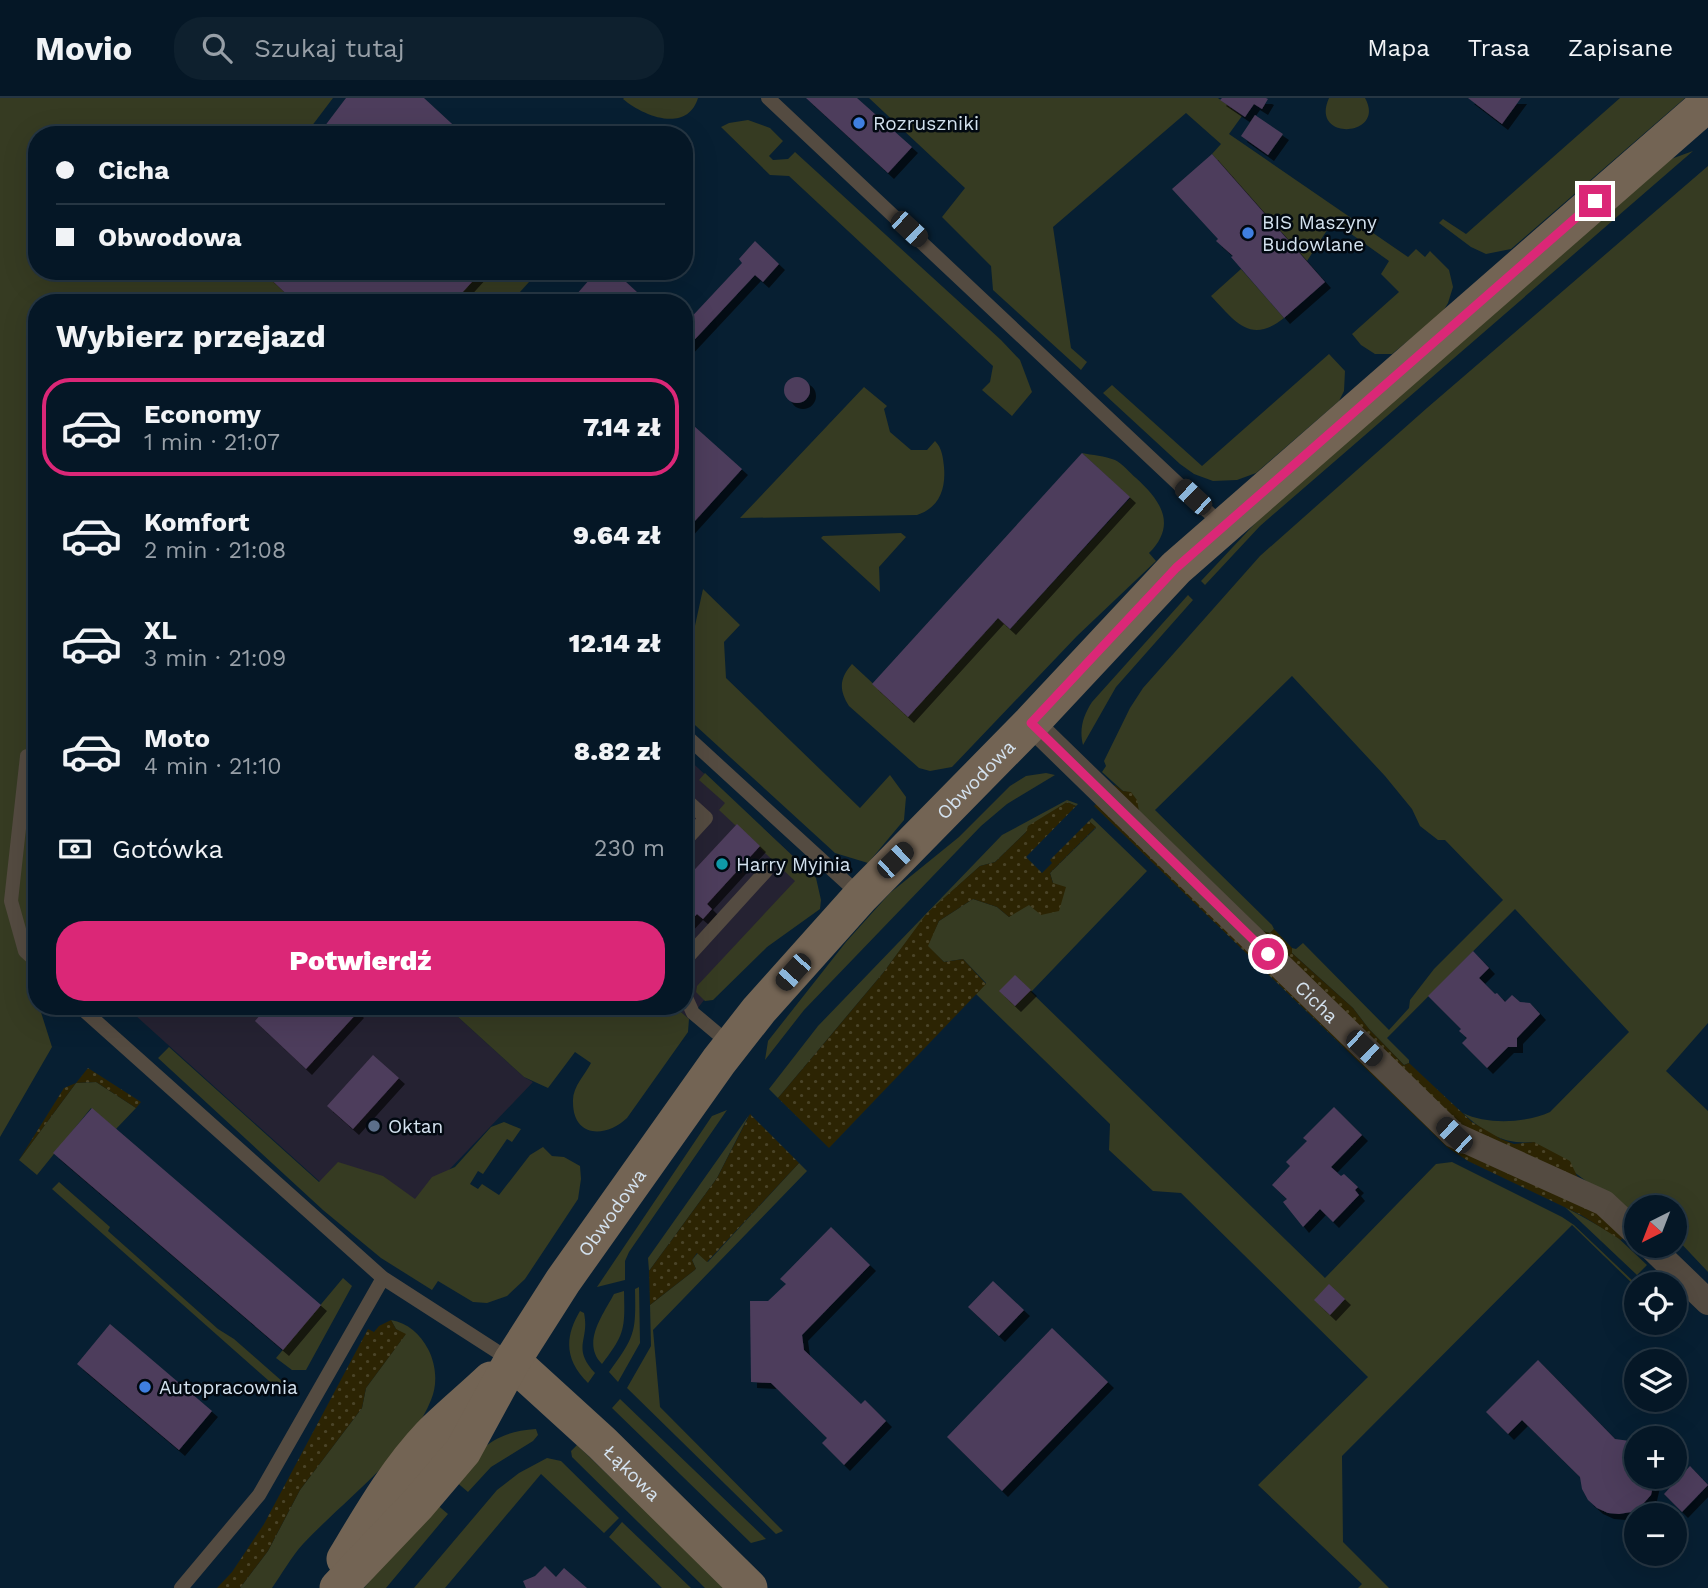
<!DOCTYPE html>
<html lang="pl">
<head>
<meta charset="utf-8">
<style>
	:root { --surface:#051726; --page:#0e202e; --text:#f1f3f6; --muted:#979fa7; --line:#263643; --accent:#db2777 }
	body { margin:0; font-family:"Work Sans",sans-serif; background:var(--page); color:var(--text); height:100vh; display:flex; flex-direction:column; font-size:26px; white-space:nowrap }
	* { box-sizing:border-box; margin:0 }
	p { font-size:23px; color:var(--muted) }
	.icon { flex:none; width:38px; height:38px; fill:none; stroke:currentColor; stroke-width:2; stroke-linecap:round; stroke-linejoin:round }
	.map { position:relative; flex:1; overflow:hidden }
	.sheet { position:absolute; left:28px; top:196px; width:665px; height:721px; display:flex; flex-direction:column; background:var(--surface); border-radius:28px; box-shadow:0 7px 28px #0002,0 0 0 2px var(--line) }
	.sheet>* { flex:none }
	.hud { position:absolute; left:28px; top:28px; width:665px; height:154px; border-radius:28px; box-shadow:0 7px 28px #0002,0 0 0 2px var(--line); display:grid; align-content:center; height:154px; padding:0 28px; background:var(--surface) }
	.needle { width:46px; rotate:222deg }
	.buttons { position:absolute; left:1624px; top:1097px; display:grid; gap:14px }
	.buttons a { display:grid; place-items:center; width:63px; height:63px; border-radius:50%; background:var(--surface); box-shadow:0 7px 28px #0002,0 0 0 2px var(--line); font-size:35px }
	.end { position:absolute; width:32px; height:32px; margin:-16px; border:9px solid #db2777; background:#fff; box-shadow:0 0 0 4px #fff }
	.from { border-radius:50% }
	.car { position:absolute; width:21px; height:42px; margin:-21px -10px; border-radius:9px; box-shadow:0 0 5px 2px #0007; background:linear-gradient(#222 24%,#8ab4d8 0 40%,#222 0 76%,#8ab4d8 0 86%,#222 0) }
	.hud b { display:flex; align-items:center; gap:24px; height:66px; font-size:26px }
	.hud b+b { border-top:2px solid var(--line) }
	.hud i { width:18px; height:18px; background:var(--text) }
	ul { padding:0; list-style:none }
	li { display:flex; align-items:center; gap:21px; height:98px; margin:0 14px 10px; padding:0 14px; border:4px solid transparent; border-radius:28px }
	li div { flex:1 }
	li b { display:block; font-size:26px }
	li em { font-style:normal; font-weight:800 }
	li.current { border-color:var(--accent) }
	li>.icon { width:63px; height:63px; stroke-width:1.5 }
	h2 { padding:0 28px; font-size:32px; line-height:84px }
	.pay { display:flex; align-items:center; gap:18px; height:77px; padding:0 28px; font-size:26px }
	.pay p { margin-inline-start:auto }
	.action { display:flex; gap:14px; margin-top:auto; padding:14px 28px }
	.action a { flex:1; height:80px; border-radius:28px; background:var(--accent); color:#fff; font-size:28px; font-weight:800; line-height:80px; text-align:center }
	header { display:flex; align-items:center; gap:42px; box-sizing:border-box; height:98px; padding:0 35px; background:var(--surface); border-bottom:2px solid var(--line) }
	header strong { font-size:33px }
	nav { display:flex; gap:38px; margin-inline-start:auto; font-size:24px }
	.search { width:490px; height:63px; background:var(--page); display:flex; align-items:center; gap:18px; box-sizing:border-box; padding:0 24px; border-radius:28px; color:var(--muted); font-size:26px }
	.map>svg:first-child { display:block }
</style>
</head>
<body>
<header>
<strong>Movio</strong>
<div class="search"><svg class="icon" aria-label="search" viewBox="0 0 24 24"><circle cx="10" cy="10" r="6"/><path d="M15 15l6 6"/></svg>Szukaj tutaj</div>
<nav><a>Mapa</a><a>Trasa</a><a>Zapisane</a></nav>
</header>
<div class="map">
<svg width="1708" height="1490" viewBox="0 0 1708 1490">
	<defs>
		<pattern id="sand-dots" width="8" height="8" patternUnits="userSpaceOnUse" patternTransform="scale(1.75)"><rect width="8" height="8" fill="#2c2403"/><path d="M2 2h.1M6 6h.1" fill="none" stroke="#4a4428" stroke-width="1.8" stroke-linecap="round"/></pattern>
		<filter id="shadow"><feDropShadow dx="6" dy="6" stdDeviation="0" flood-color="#0009"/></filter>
	</defs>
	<rect width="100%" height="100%" fill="#071f32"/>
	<!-- commercial -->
	<path fill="#252232" d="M 684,657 L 808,772 L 689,921 L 674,908 L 684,908 Z
		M 125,908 L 446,908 L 524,979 L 533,984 L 448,1073 L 390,1147 Z"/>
	<!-- grass -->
	<path fill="#363b22" d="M 0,0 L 333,0 L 305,37 L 37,37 L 37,173 L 265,173 L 300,205 L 37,205 L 37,884 L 33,888 L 37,908 L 39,908 L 52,949 L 0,1039 Z
		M 624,0 L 698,0 C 687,36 643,18 623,1 Z
		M 869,0 L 1218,0 L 1242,18 L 1229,36 L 1408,159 L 1416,151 L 1425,159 L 1430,153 L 1449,172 L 1453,189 L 1448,205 L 1442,215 L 1392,256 L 1375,256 L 1361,247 L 1352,236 L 1399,194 L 1381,176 L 1389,163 L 1333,123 L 1307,163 L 1212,56 L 1221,46 L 1186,15 L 1053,129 L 1071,250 L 1087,264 L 1081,272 L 993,192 L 991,168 L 942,119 L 965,90 Z
		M 1329,0 L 1365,0 C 1387,39 1309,44 1329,0 Z
		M 1620,0 L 1685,0 L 1511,151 L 1486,156 L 1471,149 L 1439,125 L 1443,121 L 1466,136 Z
		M 748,22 L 770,30 L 783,43 L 769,58 L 773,62 L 788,61 L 795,54 L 1001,242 L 1020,262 L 1032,294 L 1012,318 L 982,292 L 990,284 L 993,268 L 789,78 L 770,77 L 721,29 L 729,25 Z
		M 1693,53 L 1260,428 L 1205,487 L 1201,483 L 1262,418 L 1671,61 Z
		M 1708,68 L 1708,925 L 1666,973 L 1708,1013 L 1708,1174 L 1675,1139 L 1675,1110 L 1636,1110 L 1636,1125 L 1602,1095 L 1534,1044 C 1504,1047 1485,1035 1463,1015 C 1487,1027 1526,1025 1550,1014 L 1629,934 L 1515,811 L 1387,940 L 1409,962 L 1409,965 L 1404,967 L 1369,931 L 1353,910 L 1292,855 L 1292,850 L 1296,851 L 1303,845 L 1389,932 L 1409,910 L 1410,902 L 1434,871 L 1503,802 L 1445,742 L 1438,742 L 1420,728 L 1412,711 L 1385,678 L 1292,578 L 1155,712 L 1272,827 L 1274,831 L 1270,835 L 1262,833 L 1139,713 L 1131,695 L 1123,693 L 1102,674 L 1106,668 L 1104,663 L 1130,610 L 1143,590 L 1260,458 L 1427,310 Z
		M 1241,171 L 1284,220 C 1250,247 1235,223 1211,198 Z
		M 463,173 L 539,173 L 510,205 L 434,205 Z
		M 1329,256 L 1345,273 L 1344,293 L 1339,303 L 1256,375 L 1237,382 L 1213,383 L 1194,376 L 1180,366 L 1103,295 L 1112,287 L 1202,368 Z
		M 864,289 L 887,308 L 884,311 L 890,334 L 911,352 L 927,352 L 935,343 C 942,350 943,359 944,369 C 946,391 939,410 917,417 L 740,420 Z
		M 1082,355 C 1092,357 1105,358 1115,362 C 1122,365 1130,375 1136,380 C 1160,402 1178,426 1149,455 L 1156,463 L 1077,538 L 952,669 L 930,673 L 919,670 L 849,608 C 839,592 839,581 852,566 L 908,618 L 998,520 L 1010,531 L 1130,400 Z
		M 901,435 L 906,439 L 879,469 L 880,494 L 821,440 L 823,438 Z
		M 703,491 L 740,527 L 724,544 L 726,580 L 860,710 L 890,677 L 906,699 L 904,722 L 868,765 L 835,755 L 684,617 L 684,568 L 686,569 Z
		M 1188,497 L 1193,502 L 1116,589 L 1083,647 C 1079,631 1083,618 1092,604 Z
		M 705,675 L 816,780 L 821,802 L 820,811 L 767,849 L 713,902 L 705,903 L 696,894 L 697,888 L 795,783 L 719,712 L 725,705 L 699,682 Z
		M 1046,675 L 1055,677 L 1007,706 L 981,728 L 804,912 L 765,962 L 768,943 L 846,844 L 890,795 L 959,739 L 1010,688 L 1026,678 Z
		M 1067,702 L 1078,706 L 1076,708 L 1067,704 L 1026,734 L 995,764 L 980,768 L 928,815 L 883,875 L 778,1000 L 769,991 L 818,928 L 1002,737 Z
		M 1092,720 L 1147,773 L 1031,894 L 1325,1180 L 1436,1066 L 1452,1064 L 1562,1119 L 1574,1127 L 1636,1186 L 1636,1189 L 1572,1127 L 1342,1358 L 1343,1444 L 1389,1490 L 1358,1490 L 1362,1486 L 1258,1387 L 1368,1279 L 1181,1095 L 1153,1093 L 1109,1052 L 1110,1026 L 976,896 L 986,885 L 963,861 L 944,864 L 927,848 L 939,823 L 973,801 L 997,809 L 1009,819 L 1053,785 L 1050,775 L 1096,730 L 1089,723 Z
		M 446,908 L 674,908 L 689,921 L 688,934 L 627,1020 C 606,1040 573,1040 573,1004 C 572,989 585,977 591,965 L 575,954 L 548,990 L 524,979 Z
		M 169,949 L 319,1084 L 338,1064 L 383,1078 L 415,1101 L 432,1079 L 455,1069 L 491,1029 L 504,1024 L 521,1031 L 512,1044 L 507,1041 L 483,1076 L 478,1073 L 470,1086 L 478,1091 L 482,1086 L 499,1097 L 530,1057 L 543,1049 L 552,1058 L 564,1059 L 580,1068 L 581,1081 L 578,1101 L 525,1181 L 507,1198 L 487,1205 L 473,1204 L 438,1183 L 432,1192 L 381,1160 L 323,1112 L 158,960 Z
		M 96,984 L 136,1010 L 116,1031 L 91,1010 L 37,1077 L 19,1062 L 76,985 Z
		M 727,1012 L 629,1154 L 625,1163 L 625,1182 L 597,1189 L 712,1018 Z
		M 749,1017 L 717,1080 L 649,1173 L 648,1160 Z
		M 799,1065 L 807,1073 L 653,1232 L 660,1309 L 783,1433 L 776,1436 L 627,1290 L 651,1248 L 650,1207 L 696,1171 L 692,1162 L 698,1155 L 708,1164 Z
		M 59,1084 L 110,1129 L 108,1133 L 218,1231 L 234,1241 L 283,1284 L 277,1290 L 52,1091 Z
		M 1565,1109 L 1615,1137 L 1647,1167 L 1637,1177 Z
		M 343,1180 L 352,1188 L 306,1272 L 292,1272 L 276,1260 Z
		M 639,1189 L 640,1245 L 618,1284 L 609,1274 C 635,1238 636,1235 635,1191 Z
		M 624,1193 C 625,1231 625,1236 602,1266 C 581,1245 603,1217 614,1196 Z
		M 1675,1195 C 1686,1207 1689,1216 1679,1230 L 1674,1225 Z
		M 580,1213 L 584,1215 C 590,1243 571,1249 595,1275 L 588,1285 C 565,1262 564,1240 580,1213 Z
		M 391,1222 C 408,1225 420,1236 428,1251 C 436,1266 438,1286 431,1302 C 412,1352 340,1406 303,1446 C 291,1459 282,1476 272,1490 L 240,1490 L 268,1453 L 300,1392 L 362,1310 L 366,1290 L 405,1237 L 396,1231 Z
		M 620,1301 L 766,1441 L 751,1445 L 612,1310 Z
		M 536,1331 L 538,1337 L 533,1343 L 491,1369 L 468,1394 L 454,1382 C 480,1351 493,1334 536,1331 Z
		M 577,1347 L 726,1490 L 705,1490 L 572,1359 L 571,1353 Z
		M 547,1360 L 561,1363 L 619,1420 L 604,1435 L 541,1376 L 445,1490 L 414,1490 L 497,1392 L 519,1375 Z
		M 435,1405 L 448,1416 L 386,1490 L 364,1490 Z
		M 622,1424 L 691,1490 L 662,1490 L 609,1439 Z"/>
	<!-- sand -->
	<path fill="url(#sand-dots)" d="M 1115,687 L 1123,693 L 1131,694 L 1137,702 L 1139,713 L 1262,833 L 1270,835 L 1274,831 L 1292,850 L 1292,855 L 1353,910 L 1369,931 L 1404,967 L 1409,965 L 1472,1024 L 1501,1041 L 1514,1046 L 1534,1044 L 1570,1063 L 1577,1078 L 1602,1095 L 1636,1126 L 1621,1142 L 1581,1117 L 1468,1063 L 1447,1049 L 1094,708 Z
		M 1067,704 L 1076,708 L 1026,759 L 1042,775 L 1052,765 L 1050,762 L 1089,723 L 1096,729 L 1050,775 L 1053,785 L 1066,789 L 1059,813 L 1041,817 L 1029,807 L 1009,819 L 997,809 L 973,801 L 939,823 L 928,848 L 944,864 L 963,861 L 986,886 L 829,1050 L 778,1000 L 883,875 L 927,815 L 980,768 L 995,764 L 1026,734 L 1028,728 Z
		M 88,970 L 141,1004 L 136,1010 L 96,984 L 76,985 L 19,1062 L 64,990 L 76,985 Z
		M 750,1016 L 799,1065 L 707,1164 L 697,1155 L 692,1162 L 696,1171 L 650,1207 L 649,1173 L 717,1080 Z
		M 391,1222 L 396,1231 L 406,1236 L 366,1290 L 362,1310 L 300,1392 L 268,1453 L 240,1490 L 217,1490 L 232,1474 L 264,1426 L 368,1231 L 374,1234 L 379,1228 Z"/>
	<!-- building -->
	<path fill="#4e3d5b" filter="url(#shadow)" d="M 346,0 L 424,0 L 464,37 L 318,37 Z
		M 806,0 L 857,0 L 912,49 L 888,75 Z
		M 1222,0 L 1266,0 L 1268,1 L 1262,11 L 1254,6 L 1245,19 L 1220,2 Z
		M 1468,0 L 1521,0 L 1502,26 Z
		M 1255,17 L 1283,36 L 1268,57 L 1241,38 Z
		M 1212,56 L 1325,184 L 1284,220 L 1231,159 L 1233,158 L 1216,143 L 1218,141 L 1172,91 Z
		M 755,143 L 779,166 L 763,184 L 755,177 L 684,253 L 684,227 L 742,165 L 739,161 Z
		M 262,173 L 482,173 L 460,197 L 469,205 L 296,205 Z
		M 597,173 L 614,173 L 649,205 L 569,205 Z
		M784 292a13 13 0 1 1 26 0a13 13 0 1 1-26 0Z
		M 684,319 L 742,371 L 684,435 Z
		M 1082,355 L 1130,399 L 1010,531 L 998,520 L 908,619 L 872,586 Z
		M 737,726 L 760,748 L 707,806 L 712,811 L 703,821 L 697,816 L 684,830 L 684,783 Z
		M 1473,853 L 1489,870 L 1479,880 L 1495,896 L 1497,895 L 1505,904 L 1512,897 L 1520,904 L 1530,905 L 1540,916 L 1517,940 L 1517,949 L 1508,949 L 1487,970 L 1462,945 L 1467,940 L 1459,933 L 1461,931 L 1428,898 Z
		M 1015,877 L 1031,892 L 1015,908 L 999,893 Z
		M 268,908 L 352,908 L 358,914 L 306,971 L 255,923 Z
		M 373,957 L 399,980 L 353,1031 L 327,1008 Z
		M 1334,1009 L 1362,1037 L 1331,1069 L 1341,1078 L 1344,1076 L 1358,1089 L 1355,1092 L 1359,1097 L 1333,1124 L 1320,1111 L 1303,1129 L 1283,1104 L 1287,1101 L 1272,1087 L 1290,1068 L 1286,1064 L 1307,1043 L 1303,1040 Z
		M 92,1010 L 321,1207 L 283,1252 L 53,1055 Z
		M 831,1129 L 870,1167 L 802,1237 L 804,1252 L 861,1306 L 865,1302 L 886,1323 L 844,1367 L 822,1345 L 827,1340 L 771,1285 L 751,1284 L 750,1203 L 768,1203 L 786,1186 L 780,1181 Z
		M 993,1183 L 1024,1212 L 999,1238 L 968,1209 Z
		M 1329,1186 L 1345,1201 L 1330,1217 L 1314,1202 Z
		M 110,1226 L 212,1313 L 179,1352 L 77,1266 Z
		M 1052,1230 L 1108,1284 L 1002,1393 L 947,1339 Z
		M 1538,1262 L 1615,1341 L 1630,1343 L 1636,1346 L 1636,1379 L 1655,1379 L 1651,1397 L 1642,1407 L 1631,1414 L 1619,1416 L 1608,1415 L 1597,1410 L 1588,1402 L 1582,1391 L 1580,1379 L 1522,1322 L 1508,1336 L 1486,1314 Z
		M 1690,1368 L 1708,1387 L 1682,1414 L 1664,1396 Z
		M 545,1468 L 556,1479 L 564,1470 L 587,1490 L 526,1490 L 523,1483 L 535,1478 Z"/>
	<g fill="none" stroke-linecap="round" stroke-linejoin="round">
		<!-- lane -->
		<path stroke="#544b41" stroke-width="14" d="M 768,0 L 1222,427
			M 684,636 L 861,798
			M 27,658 L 11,803 L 25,853 L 37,864
			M 684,700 L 706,720 L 684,744
			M 684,863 L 766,773
			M 684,895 L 693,915 L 731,947
			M 79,908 L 383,1180 L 512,1263
			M 181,1490 L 259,1397 L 383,1180"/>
		<!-- street -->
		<g stroke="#544b41" stroke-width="26">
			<path id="s1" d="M 1031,625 L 1454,1037 L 1604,1105 L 1636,1135"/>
			<path d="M 1650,1148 L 1708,1204"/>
		</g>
		<!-- secondary -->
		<g stroke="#736454" stroke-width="37">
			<path id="s2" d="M 512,1263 L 602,1345 L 749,1490"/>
			<path d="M 345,1461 C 371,1418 396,1374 431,1337 C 450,1318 471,1301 491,1282"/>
			<path id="s3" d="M 338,1490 L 417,1407 L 463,1353 L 512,1263 L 563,1183 L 719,963 L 759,912 L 861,798 L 1031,625 L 1176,470 L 1708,5"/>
		</g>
	</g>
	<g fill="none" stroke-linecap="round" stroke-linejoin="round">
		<!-- route -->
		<path stroke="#db2777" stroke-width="9" d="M 1268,856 L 1031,625 L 1176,470 L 1595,103"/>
	</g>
	<!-- markers -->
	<g fill="#3f7fe0" stroke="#020911" stroke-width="2.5">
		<circle cx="859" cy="25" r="7"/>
		<circle cx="1248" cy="135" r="7"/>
		<circle cx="145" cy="1289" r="7"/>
	</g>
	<circle fill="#0f9aa8" stroke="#020911" stroke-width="2.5" cx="722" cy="766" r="7"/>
	<circle fill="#5c6f8a" stroke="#020911" stroke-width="2.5" cx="374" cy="1028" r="7"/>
	<g text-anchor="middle" stroke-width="5" stroke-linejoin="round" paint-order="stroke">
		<!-- poi labels -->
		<g font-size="19" fill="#d4e2ef" stroke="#020911" text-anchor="start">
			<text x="873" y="32">Rozruszniki</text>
			<text x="1262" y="131">BIS Maszyny<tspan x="1262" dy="22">Budowlane</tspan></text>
			<text x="736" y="773">Harry Myjnia</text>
			<text x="388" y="1035">Oktan</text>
			<text x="159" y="1296">Autopracownia</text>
		</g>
		<!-- street labels -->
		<g font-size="19" fill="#d4e2ef" stroke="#020911">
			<text dy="7" stroke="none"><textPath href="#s3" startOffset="1034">Obwodowa</textPath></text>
			<text dy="7" stroke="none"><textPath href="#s1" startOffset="399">Cicha</textPath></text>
			<text dy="7" stroke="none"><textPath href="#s3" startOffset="467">Obwodowa</textPath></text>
			<text dy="7" stroke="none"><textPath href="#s2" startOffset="164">Łąkowa</textPath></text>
		</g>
	</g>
</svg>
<div class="buttons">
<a><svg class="needle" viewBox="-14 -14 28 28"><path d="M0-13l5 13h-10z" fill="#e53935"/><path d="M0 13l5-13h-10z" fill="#979fa7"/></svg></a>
<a><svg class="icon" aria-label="locate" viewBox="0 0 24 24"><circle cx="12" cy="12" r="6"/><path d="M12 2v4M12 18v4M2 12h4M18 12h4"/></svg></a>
<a><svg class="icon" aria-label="layers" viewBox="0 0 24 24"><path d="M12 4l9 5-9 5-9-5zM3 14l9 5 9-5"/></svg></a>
<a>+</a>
<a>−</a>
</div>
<i class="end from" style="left:1268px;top:856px"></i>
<i class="end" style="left:1595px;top:103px"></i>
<i class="car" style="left:909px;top:131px;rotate:133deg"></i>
<i class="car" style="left:1193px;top:399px;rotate:313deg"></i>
<i class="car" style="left:895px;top:762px;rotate:46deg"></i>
<i class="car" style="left:793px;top:874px;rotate:222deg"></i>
<i class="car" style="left:1364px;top:950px;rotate:134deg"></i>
<i class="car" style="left:1454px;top:1037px;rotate:314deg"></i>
<div class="hud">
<b><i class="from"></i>Cicha</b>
<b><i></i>Obwodowa</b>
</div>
<section class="sheet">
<h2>Wybierz przejazd</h2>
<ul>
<li class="current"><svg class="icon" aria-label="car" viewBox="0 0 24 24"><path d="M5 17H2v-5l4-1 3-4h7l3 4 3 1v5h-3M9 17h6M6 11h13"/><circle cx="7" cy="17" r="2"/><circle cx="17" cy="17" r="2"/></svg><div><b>Economy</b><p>1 min · 21:07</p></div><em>7.14 zł</em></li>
<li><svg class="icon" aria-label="car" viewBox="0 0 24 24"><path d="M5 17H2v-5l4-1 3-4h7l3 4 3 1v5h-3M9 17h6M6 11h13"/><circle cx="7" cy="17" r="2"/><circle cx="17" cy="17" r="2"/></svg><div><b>Komfort</b><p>2 min · 21:08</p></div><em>9.64 zł</em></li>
<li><svg class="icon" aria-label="car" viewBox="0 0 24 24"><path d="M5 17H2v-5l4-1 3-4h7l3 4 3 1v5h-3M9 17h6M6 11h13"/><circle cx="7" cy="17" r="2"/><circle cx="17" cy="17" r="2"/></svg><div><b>XL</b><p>3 min · 21:09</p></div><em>12.14 zł</em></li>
<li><svg class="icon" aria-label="car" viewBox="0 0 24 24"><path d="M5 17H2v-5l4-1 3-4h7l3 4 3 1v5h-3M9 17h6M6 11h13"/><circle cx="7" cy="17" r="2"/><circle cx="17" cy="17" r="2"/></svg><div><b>Moto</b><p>4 min · 21:10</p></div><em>8.82 zł</em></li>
</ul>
<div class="pay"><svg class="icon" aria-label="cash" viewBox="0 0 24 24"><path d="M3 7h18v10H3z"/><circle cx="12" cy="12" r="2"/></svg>Gotówka<p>230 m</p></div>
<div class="action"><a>Potwierdź</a></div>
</section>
</div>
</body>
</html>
